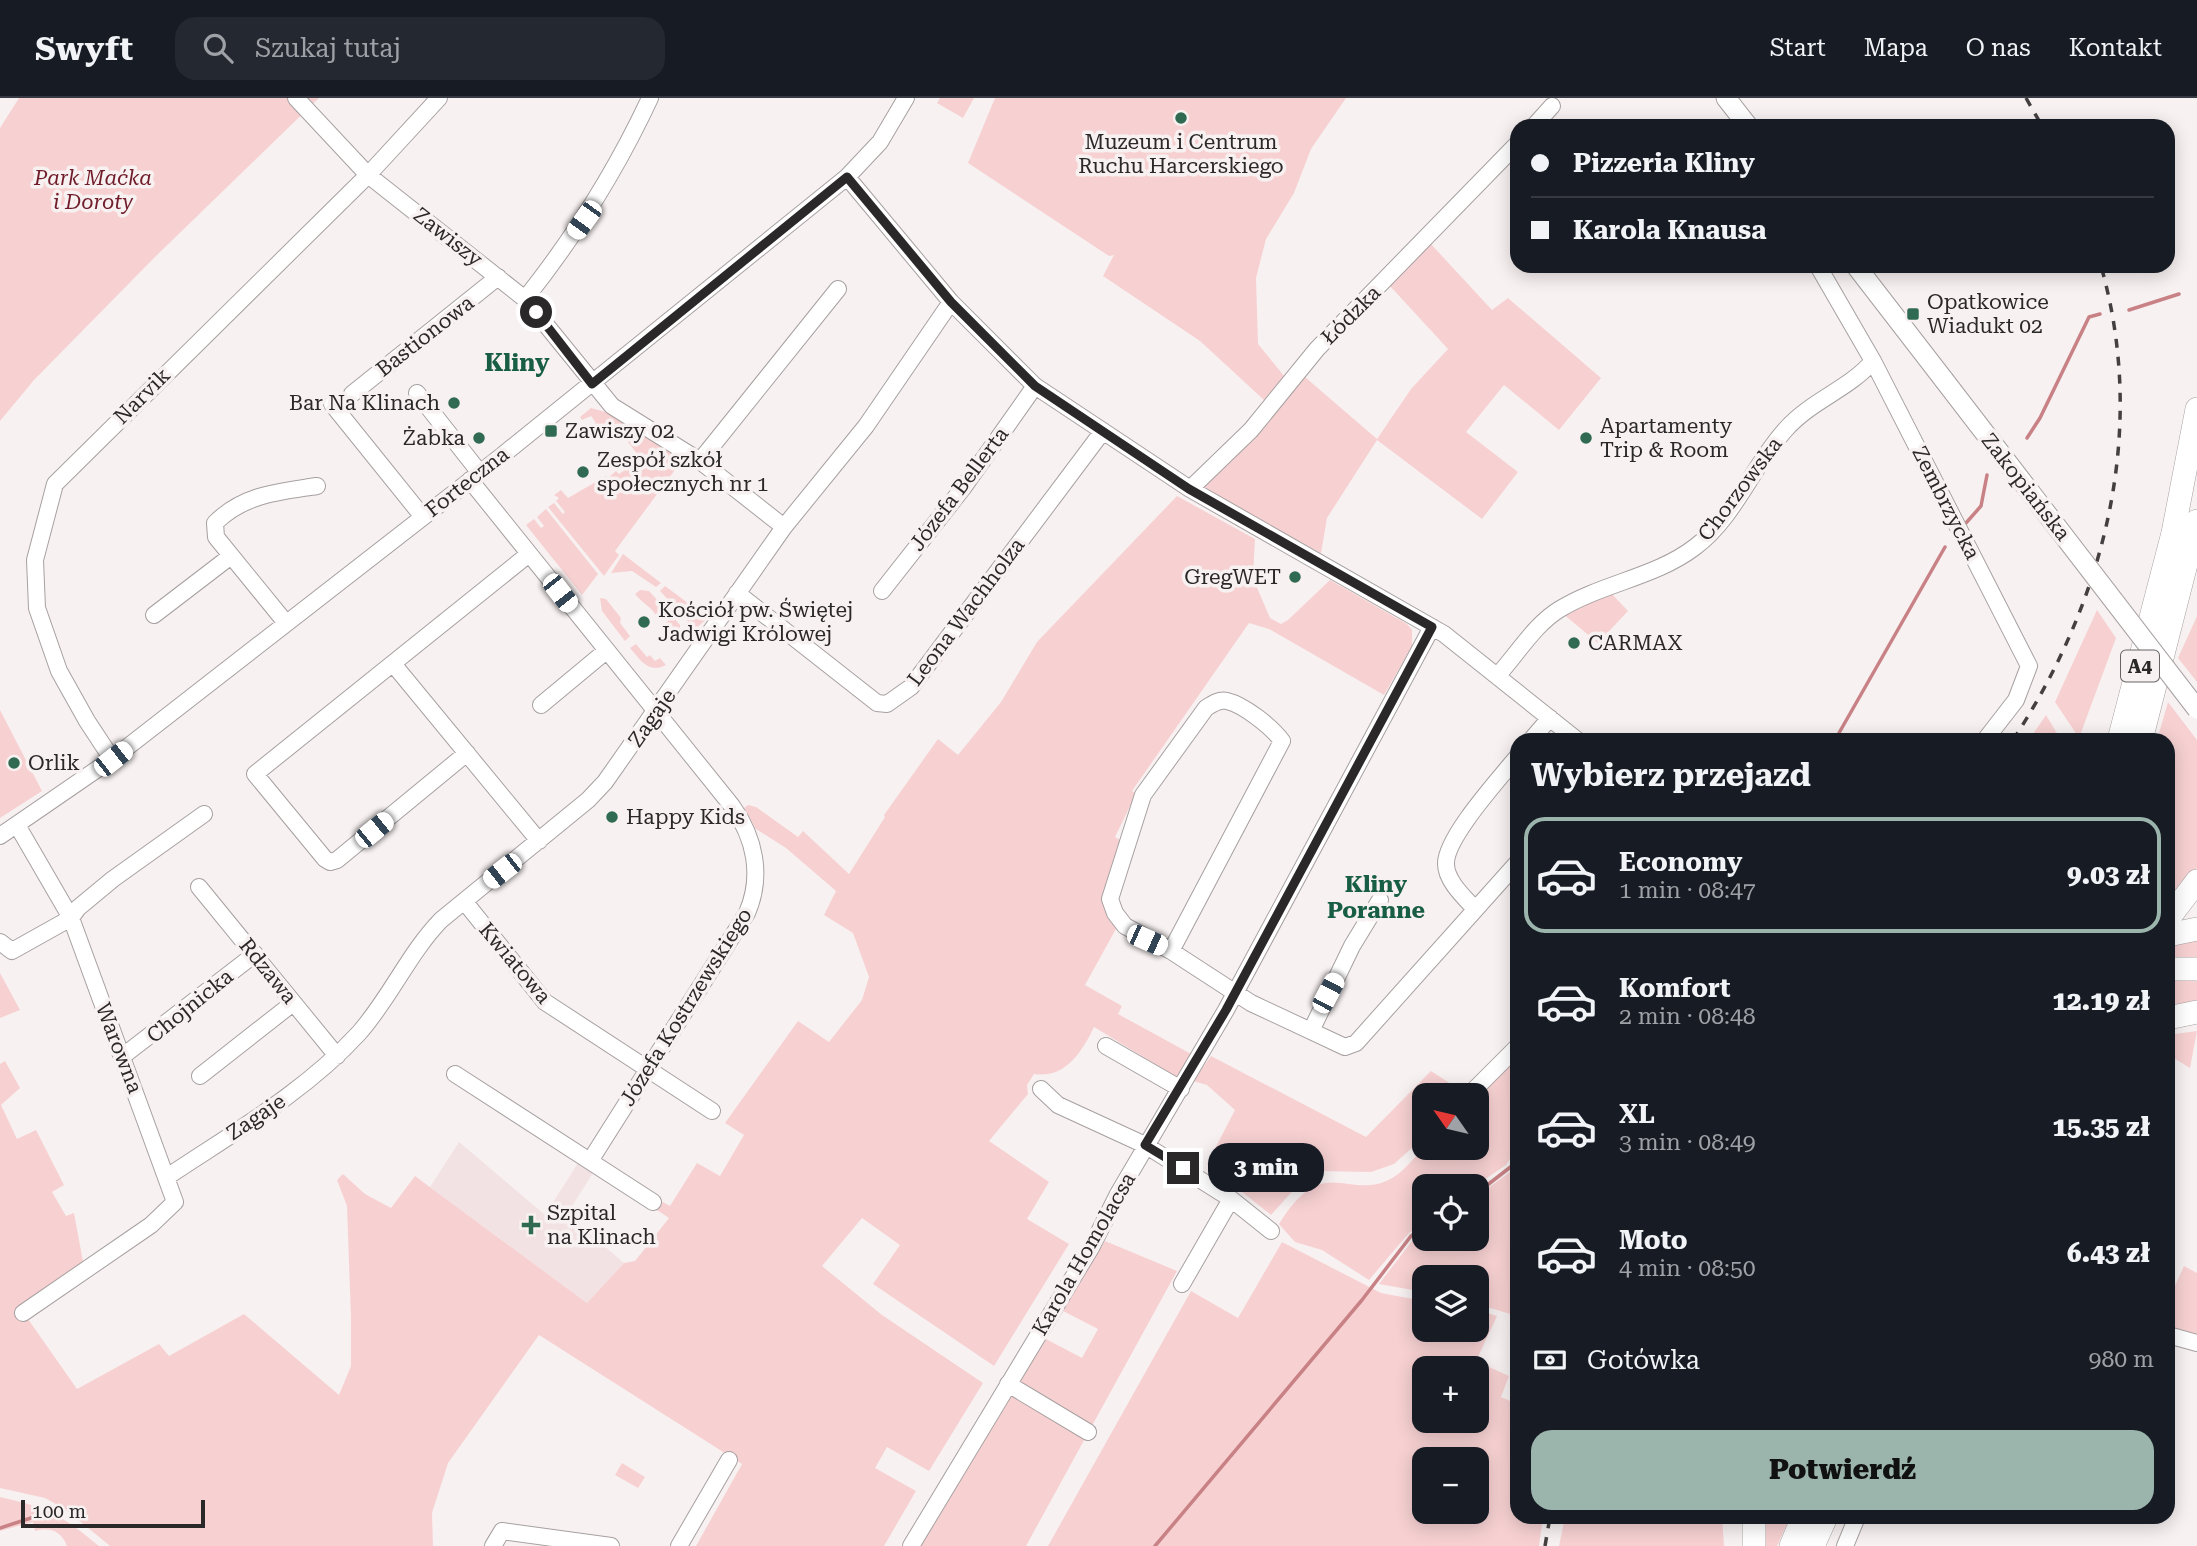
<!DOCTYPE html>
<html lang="pl">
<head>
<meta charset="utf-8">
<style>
	:root { --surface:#171b24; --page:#242831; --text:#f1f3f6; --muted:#9ea1a6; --line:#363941; --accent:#9bb5ad }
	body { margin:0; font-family:"Roboto Serif",serif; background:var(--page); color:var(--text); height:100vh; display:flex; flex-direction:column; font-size:26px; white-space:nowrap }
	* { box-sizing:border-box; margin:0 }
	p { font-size:23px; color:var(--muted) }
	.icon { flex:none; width:38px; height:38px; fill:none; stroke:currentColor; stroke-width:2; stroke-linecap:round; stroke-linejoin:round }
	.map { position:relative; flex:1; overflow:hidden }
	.side { position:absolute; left:1510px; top:635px; width:665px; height:791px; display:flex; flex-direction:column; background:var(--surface); border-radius:21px; box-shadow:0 4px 18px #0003 }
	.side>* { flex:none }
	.guide { position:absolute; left:1510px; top:21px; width:665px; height:154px; border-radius:21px; box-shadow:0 4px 18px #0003; display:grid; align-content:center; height:154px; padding:0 21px; background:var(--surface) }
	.needle { width:46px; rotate:304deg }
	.buttons { position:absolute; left:1412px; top:985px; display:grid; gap:14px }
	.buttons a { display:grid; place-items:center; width:77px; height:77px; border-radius:14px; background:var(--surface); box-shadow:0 4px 18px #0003; font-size:35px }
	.scale { position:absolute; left:21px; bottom:18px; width:184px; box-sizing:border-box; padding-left:7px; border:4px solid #2b2829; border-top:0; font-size:19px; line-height:24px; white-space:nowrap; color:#2b2829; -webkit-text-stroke:5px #f8f1f1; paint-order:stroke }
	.end { position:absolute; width:32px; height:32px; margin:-16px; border:9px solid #2b2829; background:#fff; box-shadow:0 0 0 4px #fff }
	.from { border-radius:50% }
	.bubble { position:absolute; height:49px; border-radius:21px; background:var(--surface); box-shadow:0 4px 18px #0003; font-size:23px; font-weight:800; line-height:49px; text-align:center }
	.car { position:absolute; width:21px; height:42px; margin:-21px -10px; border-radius:9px; box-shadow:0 0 5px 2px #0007; background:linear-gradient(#fff 24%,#345 0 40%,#fff 0 76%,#345 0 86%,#fff 0) }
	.guide b { display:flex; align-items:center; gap:24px; height:66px; font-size:26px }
	.guide b+b { border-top:2px solid var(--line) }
	.guide i { width:18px; height:18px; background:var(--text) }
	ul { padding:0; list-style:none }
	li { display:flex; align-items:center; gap:21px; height:116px; margin:0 14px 10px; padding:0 7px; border:4px solid transparent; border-radius:21px }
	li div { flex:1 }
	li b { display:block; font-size:26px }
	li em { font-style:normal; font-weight:800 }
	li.on { border-color:var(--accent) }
	li>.icon { width:63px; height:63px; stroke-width:1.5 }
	h2 { padding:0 21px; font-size:32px; line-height:84px }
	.pay { display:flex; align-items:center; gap:18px; height:77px; padding:0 21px; font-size:26px }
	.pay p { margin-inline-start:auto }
	.button { display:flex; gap:14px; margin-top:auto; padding:14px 21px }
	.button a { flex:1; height:80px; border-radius:21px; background:var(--accent); color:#111; font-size:28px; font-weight:800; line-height:80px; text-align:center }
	header { display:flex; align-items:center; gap:42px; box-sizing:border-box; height:98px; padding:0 35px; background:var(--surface); border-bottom:2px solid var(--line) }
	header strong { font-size:33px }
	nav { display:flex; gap:38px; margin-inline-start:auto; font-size:24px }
	.search { width:490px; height:63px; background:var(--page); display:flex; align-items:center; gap:18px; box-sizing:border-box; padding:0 24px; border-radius:21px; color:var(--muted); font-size:26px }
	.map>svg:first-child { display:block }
</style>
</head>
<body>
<header>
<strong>Swyft</strong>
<div class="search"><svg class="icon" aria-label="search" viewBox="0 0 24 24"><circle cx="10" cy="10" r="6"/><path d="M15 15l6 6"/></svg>Szukaj tutaj</div>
<nav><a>Start</a><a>Mapa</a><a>O nas</a><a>Kontakt</a></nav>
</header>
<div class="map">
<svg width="2197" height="1448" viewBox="0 0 2197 1448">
	<rect width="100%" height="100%" fill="#f8f1f1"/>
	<!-- built -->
	<path fill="#f3e2e3" d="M 459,1044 L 545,1117 L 578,1065 L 593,1075 L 567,1116 L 624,1165 L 587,1205 L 430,1089 Z"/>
	<!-- green -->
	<path fill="#f7d1d2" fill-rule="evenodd" d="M 19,0 L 319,0 L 155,159 L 34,282 L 0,323 L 0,30 Z
		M 940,0 L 974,0 L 963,20 L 937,5 Z
		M 995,0 L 1346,0 L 1311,51 L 1294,95 L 1266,141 L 1256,180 L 1258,246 L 1285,279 L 1264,302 L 1200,243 L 1103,178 L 1114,157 L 1109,158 L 968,65 Z
		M 1430,145 L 1492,212 L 1508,200 L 1601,280 L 1559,332 L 1504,287 L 1466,334 L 1518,374 L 1482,421 L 1377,342 L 1327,420 L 1321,455 L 1198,388 L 1231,359 L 1305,279 L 1377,341 L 1411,291 L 1448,251 L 1389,187 Z
		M 591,310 L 609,315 L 683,361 L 615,453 L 619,457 L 604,478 L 548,409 L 554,405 L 563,416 L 565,414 L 556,403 L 559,400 L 554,397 L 561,392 L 568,400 L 606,378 L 608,380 L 616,373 L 619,376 L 641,361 L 612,323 L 592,336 L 587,330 L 596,325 L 591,318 L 582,322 L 580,319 Z
		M 1177,398 L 1255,441 L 1253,480 L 1270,520 L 1281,526 L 1288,522 L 1330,482 L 1407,526 L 1412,532 L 1412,548 L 1384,597 L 1269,531 L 1249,525 L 1132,693 L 1136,696 L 1115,739 L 1124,744 L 1114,767 L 1117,829 L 1085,887 L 1122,908 L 1118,916 L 1193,957 L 1178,980 L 1094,929 C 1082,954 1065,981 1034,976 L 1027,987 L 1028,996 L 989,1043 L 1049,1084 L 1027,1121 L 1069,1146 L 994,1268 L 873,1186 L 900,1147 L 862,1120 L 822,1168 L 882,1217 L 983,1285 L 929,1373 L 887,1349 L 875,1370 L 916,1393 L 884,1448 L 696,1448 L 742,1366 L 539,1237 L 448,1365 L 432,1415 L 433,1448 L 110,1448 L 65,1411 L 45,1400 L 0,1390 L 0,966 L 5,963 L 20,990 L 1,1007 L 17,1041 L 36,1032 L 64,1087 L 52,1094 L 66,1118 L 74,1115 L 84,1169 L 21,1211 L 77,1291 L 159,1246 L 169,1258 L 244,1216 L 339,1297 L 351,1268 L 351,1220 L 347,1108 L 337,1082 L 343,1076 L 365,1096 L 391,1110 L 415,1078 L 587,1205 L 624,1165 L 635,1163 L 669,1120 L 654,1110 L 659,1102 L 670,1108 L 697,1065 L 720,1078 L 744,1037 L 725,1025 L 798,923 L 829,944 L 862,902 L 869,879 L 853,835 L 824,817 L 836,793 L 786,750 L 756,731 L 744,710 L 748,707 L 756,709 L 798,739 L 803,733 L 849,776 L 885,719 L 884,717 L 938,641 L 958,657 L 1001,604 L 1037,544 Z
		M 546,411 L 598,476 L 582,497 L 526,427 L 534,421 L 541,430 L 544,428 L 537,419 Z
		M 623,456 L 661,485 L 656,489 L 632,473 L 611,475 Z
		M 665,488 L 708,520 L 695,531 L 660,493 Z
		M 640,492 L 649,493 L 680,527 L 680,534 L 672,537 L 664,526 L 669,522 L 662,513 L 656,517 C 650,508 641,504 635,496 Z
		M 1612,496 L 1628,513 L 1598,545 L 1562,515 Z
		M 600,500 L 606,501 L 621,520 L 620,525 L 630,538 L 625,543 L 602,513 Z
		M 2097,512 L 2116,540 L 2079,640 L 2055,604 Z
		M 2197,518 L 2197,584 L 2178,560 Z
		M 636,546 L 647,559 L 650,557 L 655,563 L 660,560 L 666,567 C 649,576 641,563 630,550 Z
		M 2168,604 L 2197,642 L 2197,770 L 2168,809 L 2168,642 L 2157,642 Z
		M 0,612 L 42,693 L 0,720 Z
		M 2046,617 L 2061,642 L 2029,642 Z
		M 2197,838 L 2197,863 L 2168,864 L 2168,844 Z
		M 0,875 L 20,912 L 0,920 Z
		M 2197,878 L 2197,905 L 2168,912 L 2168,879 Z
		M 2197,933 L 2190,970 L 2172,959 L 2168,964 L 2168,937 Z
		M 1517,955 L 1517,1050 L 1506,1067 L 1475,1088 L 1424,1088 L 1424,1124 L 1409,1135 L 1369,1182 L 1322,1152 L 1295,1144 L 1279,1126 C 1326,1049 1351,1109 1397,1077 C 1407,1069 1416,1058 1424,1049 L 1477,1050 L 1477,998 Z
		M 1211,958 L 1366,1039 L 1431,973 L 1465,995 L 1424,998 L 1424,1039 L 1394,1066 L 1371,1074 L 1319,1073 L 1306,1078 L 1271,1117 L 1207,1066 L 1235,1012 L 1207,987 L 1193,983 Z
		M 1517,1069 L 1517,1218 L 1477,1206 L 1477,1180 L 1424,1180 L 1424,1194 L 1379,1186 L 1412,1143 L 1424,1134 L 1424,1141 L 1477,1141 L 1477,1098 Z
		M 1105,1143 L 1177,1173 L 1026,1448 L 920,1448 L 1046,1241 L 1082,1260 L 1098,1231 L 1063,1213 Z
		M 1282,1144 L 1381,1195 L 1424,1203 L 1424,1232 L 1477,1232 L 1477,1212 L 1497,1218 L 1476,1263 L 1509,1278 L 1501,1299 L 1517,1306 L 1517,1419 L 1543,1419 L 1539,1448 L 1048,1448 L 1191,1193 L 1238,1220 ZM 1477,1270 L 1477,1323 L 1424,1323 L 1424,1270 ZM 1424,1362 L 1477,1362 L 1477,1414 L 1424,1414 Z
		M 2184,1168 L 2197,1175 L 2197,1236 L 2168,1228 L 2168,1203 Z
		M 622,1365 L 645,1379 L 638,1390 L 615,1377 Z
		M 0,1399 C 49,1410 60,1416 99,1448 L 67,1448 C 61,1433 51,1429 35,1433 L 33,1424 L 0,1433 Z
		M 1565,1419 L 1722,1419 L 1724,1448 L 1559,1448 Z
		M 1762,1419 L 1790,1419 L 1777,1448 L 1762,1448 Z"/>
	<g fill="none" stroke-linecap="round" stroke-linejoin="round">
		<!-- stream -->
		<path stroke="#c88286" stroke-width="3.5" d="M 2129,212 L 2179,196
			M 2027,340 L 2040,320 L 2089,219 L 2100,216
			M 1966,425 L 1981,408 L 1987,377
			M 1835,642 L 1945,449
			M 1477,1095 L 1517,1064
			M 0,1430 L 34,1419
			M 1155,1448 L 1362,1202 L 1411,1138 L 1424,1129"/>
		<!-- minor casing -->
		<g stroke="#a7a0a0" stroke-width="18">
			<path id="minor" d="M 296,0 L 368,77 L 525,201 L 612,308 L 700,363 L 784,429
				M 1534,28 L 1552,8
				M 847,79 L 951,204 L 1035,288 L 1190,391 L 1444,536 L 1577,642
				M 1818,168 L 1873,263 L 2029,568 L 2016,602 L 1985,642
				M 525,201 C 575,138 616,73 650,0
				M 417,295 L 480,375
				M 352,296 L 498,179
				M 332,306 L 423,419
				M 700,363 L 838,191
				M 470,382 L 732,708 C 755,740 763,778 747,815 L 590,1063
				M 1190,391 L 1251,332 L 1317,251 L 1517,46
				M 882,493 L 963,390 L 1035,288
				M 737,495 L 877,605 L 887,606 L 911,589 L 1103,333
				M 154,517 L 231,458
				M 286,525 L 216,439 L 215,425 C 244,396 279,394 317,388
				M 394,567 L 539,743
				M 1498,577 C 1518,555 1535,526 1560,511 C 1603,485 1656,479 1695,449 C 1735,419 1753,367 1786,331 C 1812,302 1849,291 1873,263
				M 541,607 L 606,553
				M 1531,642 L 1550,620
				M 467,655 L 337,762 L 330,764 L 325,761 L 255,676 L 529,456
				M 112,661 L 87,623 L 59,573 L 37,510 L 35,462 L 55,386 L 368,77 L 439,0
				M 17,727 L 71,820 L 175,1104 L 151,1127 L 23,1215
				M 0,738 L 112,661 L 499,360 L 847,79 L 880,44 L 906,0
				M 199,789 L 337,958
				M 464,803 L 545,904 L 712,1013
				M 1475,811 C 1465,800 1446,783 1446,766 C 1445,740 1500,680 1517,659
				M 0,844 L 12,853 L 71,820 L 78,810 L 113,781 L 204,716
				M 1171,853 L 1282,643 C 1272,629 1244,607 1227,603 C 1219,601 1212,606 1206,610 L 1143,697 L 1110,801 L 1115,815 L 1125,828 L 1171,853 L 1251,905 L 1345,949 L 1356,945 L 1517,765
				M 1311,933 L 1352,848 L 1380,802
				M 1106,948 L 1181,991
				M 123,958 L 255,856
				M 455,976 L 653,1104
				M 200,978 L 293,905
				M 1041,991 L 1058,1007 L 1145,1047 L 1231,1101 L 1182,1186
				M 1475,991 L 1517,949
				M 167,1079 C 233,1035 305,994 359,935 C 390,900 409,855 441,822 L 588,702 L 605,684 L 784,429 L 866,328 L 951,204
				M 1231,1101 L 1271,1133
				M 2168,1237 L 2197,1245
				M 1008,1286 L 1088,1334
				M 493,1448 L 502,1433 L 611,1448
				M 679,1448 L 729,1362
				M 911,1448 L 1092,1148 L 1118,1096 L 1226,912 L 1432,529
				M 1845,1448 L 1857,1419"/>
		</g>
		<!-- major casing -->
		<g stroke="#a7a0a0" stroke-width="21">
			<path id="major" d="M 1726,0 L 1748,28
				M 1856,168 L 1944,282"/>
		</g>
		<!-- highway casing -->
		<g stroke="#a7a0a0" stroke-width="24">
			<path id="highway" d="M 2119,642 L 2173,435 L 2197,311
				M 2141,642 L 2197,423
				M 2168,821 L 2197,783
				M 2168,837 L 2197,831
				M 2168,871 L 2197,871
				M 2168,920 L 2197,914
				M 1754,1448 L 1754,1419
				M 1791,1448 L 1803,1419
				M 1813,1448 L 1826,1419"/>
		</g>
		<!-- minor -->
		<use href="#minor" stroke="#fff" stroke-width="16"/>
		<!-- major -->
		<use href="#major" stroke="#fff" stroke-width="19"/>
		<!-- highway -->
		<use href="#highway" stroke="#fff" stroke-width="23"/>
		<!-- rail -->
		<path stroke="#444041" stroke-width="3.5" stroke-dasharray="9 9" stroke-linecap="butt" d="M 2026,0 L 2042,28
			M 2013,642 C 2105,502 2148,333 2101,168
			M 1545,1448 L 1550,1419"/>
		<!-- major-bridge casing -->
		<g stroke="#a7a0a0" stroke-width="21" stroke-linecap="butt">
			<path id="major-bridge" d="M 1944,282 L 2197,611"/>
		</g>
		<!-- major-bridge -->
		<use href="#major-bridge" stroke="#fff" stroke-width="19"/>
	</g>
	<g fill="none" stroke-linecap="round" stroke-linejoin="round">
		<!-- route -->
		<path stroke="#2b2829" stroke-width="9" d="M 536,214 L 592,286 L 847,79 L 951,204 L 1035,288 L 1189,391 L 1432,529 L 1226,912 L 1145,1047 L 1183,1070"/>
	</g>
	<!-- markers -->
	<g fill="#316a53" stroke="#f8f1f1" stroke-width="2.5">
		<circle cx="1181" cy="20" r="7"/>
		<rect x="1906" y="209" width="14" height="14" rx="3.5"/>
		<circle cx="454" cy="305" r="7"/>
		<rect x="544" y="326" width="14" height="14" rx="3.5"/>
		<circle cx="479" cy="340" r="7"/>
		<circle cx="1586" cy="340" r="7"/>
		<circle cx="583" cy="374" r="7"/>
		<circle cx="1295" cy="479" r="7"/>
		<circle cx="644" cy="524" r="7"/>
		<circle cx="1574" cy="545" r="7"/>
		<circle cx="14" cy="665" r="7"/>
		<circle cx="612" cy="719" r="7"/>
		<path d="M527.5 1116.5h7v7h7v7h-7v7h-7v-7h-7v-7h7z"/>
	</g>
	<g text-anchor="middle" stroke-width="7" stroke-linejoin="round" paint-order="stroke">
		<!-- shield labels -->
		<rect fill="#f8f1f1" stroke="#686465" stroke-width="2" x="2121" y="552.5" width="38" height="31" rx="5"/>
		<g font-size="19" font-weight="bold" fill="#2b2829">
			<text x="2140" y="575">A4</text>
		</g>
		<!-- poi labels -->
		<g font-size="21" fill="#2b2829" stroke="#f8f1f1" text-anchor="start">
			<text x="1181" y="51" text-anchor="middle">Muzeum i Centrum<tspan x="1181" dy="24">Ruchu Harcerskiego</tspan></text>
			<text x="1927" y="211">Opatkowice<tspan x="1927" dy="24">Wiadukt 02</tspan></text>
			<text x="440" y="312" text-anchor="end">Bar Na Klinach</text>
			<text x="1600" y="335">Apartamenty<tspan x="1600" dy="24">Trip &amp; Room</tspan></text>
			<text x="565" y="340">Zawiszy 02</text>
			<text x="465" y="347" text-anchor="end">Żabka</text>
			<text x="597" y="369">Zespół szkół<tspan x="597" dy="24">społecznych nr 1</tspan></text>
			<text x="1281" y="486" text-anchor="end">GregWET</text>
			<text x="658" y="519">Kościół pw. Świętej<tspan x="658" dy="24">Jadwigi Królowej</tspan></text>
			<text x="1588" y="552">CARMAX</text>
			<text x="28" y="672">Orlik</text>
			<text x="626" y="726">Happy Kids</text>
			<text x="547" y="1122">Szpital<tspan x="547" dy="24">na Klinach</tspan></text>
		</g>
		<!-- park labels -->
		<g font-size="21" font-style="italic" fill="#701c2a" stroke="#f8f1f1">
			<text x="93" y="87">Park Maćka<tspan x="93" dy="24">i Doroty</tspan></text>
		</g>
		<!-- street labels -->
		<g font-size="21" fill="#2b2829" stroke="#f8f1f1">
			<text transform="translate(448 139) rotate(38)" y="7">Zawiszy</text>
			<text transform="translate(1351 217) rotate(-45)" y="7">Łódzka</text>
			<text transform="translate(425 238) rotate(-38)" y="7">Bastionowa</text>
			<text transform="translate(142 298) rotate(-45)" y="7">Narvik</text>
			<text transform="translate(467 384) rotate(-38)" y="7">Forteczna</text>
			<text transform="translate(2026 389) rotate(52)" y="7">Zakopiańska</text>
			<text transform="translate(959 391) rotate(-53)" y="7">Józefa Bellerta</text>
			<text transform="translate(1740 391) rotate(-53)" y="7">Chorzowska</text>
			<text transform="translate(1946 405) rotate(63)" y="7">Zembrzycka</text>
			<text transform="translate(966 514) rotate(-53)" y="7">Leona Wachholza</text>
			<text transform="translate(652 620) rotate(-55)" y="7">Zagaje</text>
			<text transform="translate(515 865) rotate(50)" y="7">Kwiatowa</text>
			<text transform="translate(268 873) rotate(51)" y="7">Rdzawa</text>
			<text transform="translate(190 908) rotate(-39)" y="7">Chojnicka</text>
			<text transform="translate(686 909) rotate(-58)" y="7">Józefa Kostrzewskiego</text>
			<text transform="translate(119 950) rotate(69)" y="7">Warowna</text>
			<text transform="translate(256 1019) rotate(-34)" y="7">Zagaje</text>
			<text transform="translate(1084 1156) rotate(-60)" y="7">Karola Homolacsa</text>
		</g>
		<!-- neighbourhood labels -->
		<g font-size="23" font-weight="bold" fill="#185e46" stroke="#f8f1f1">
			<text x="1376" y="794">Kliny<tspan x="1376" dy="26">Poranne</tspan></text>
		</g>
		<!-- quarter labels -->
		<g font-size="24" font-weight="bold" fill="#185e46" stroke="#f8f1f1">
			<text x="517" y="273">Kliny</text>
		</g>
	</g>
</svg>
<div class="buttons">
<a><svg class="needle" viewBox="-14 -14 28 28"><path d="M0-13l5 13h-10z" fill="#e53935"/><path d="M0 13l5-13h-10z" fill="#9ea1a6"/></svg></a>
<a><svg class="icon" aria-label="locate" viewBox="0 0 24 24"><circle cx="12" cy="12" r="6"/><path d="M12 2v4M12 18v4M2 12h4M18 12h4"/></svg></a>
<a><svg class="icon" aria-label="layers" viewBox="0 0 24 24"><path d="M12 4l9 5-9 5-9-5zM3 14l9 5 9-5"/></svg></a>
<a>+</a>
<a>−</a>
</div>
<div class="scale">100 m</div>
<i class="end from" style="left:536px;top:214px"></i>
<i class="end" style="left:1183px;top:1070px"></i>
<div class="bubble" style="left:1208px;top:1045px;width:116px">3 min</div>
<i class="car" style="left:584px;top:122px;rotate:216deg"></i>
<i class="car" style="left:560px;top:495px;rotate:142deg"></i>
<i class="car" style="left:113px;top:661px;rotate:52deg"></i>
<i class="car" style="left:374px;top:732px;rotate:51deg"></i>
<i class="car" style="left:502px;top:773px;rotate:232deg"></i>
<i class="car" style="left:1147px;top:842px;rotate:114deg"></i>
<i class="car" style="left:1328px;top:895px;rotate:28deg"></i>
<div class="guide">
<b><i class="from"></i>Pizzeria Kliny</b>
<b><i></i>Karola Knausa</b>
</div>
<section class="side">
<h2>Wybierz przejazd</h2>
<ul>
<li class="on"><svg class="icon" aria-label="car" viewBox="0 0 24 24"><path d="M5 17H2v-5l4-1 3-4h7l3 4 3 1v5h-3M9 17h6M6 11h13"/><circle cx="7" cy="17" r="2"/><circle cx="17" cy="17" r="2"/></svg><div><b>Economy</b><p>1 min · 08:47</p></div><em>9.03 zł</em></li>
<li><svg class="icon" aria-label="car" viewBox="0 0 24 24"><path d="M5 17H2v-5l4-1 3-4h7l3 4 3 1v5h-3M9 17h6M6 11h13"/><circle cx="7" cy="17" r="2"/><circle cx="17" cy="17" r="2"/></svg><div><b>Komfort</b><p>2 min · 08:48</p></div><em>12.19 zł</em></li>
<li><svg class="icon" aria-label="car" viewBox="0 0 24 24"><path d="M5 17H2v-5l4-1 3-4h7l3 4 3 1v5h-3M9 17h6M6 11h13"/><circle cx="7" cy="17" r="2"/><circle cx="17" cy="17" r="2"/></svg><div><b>XL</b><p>3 min · 08:49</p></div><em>15.35 zł</em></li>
<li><svg class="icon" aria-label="car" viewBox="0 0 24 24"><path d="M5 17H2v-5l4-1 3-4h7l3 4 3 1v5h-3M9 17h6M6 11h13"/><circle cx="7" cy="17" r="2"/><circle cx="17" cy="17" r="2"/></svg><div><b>Moto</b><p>4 min · 08:50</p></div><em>6.43 zł</em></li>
</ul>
<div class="pay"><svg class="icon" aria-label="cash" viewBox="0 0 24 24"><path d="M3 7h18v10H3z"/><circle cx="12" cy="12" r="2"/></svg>Gotówka<p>980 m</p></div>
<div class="button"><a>Potwierdź</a></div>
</section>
</div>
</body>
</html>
